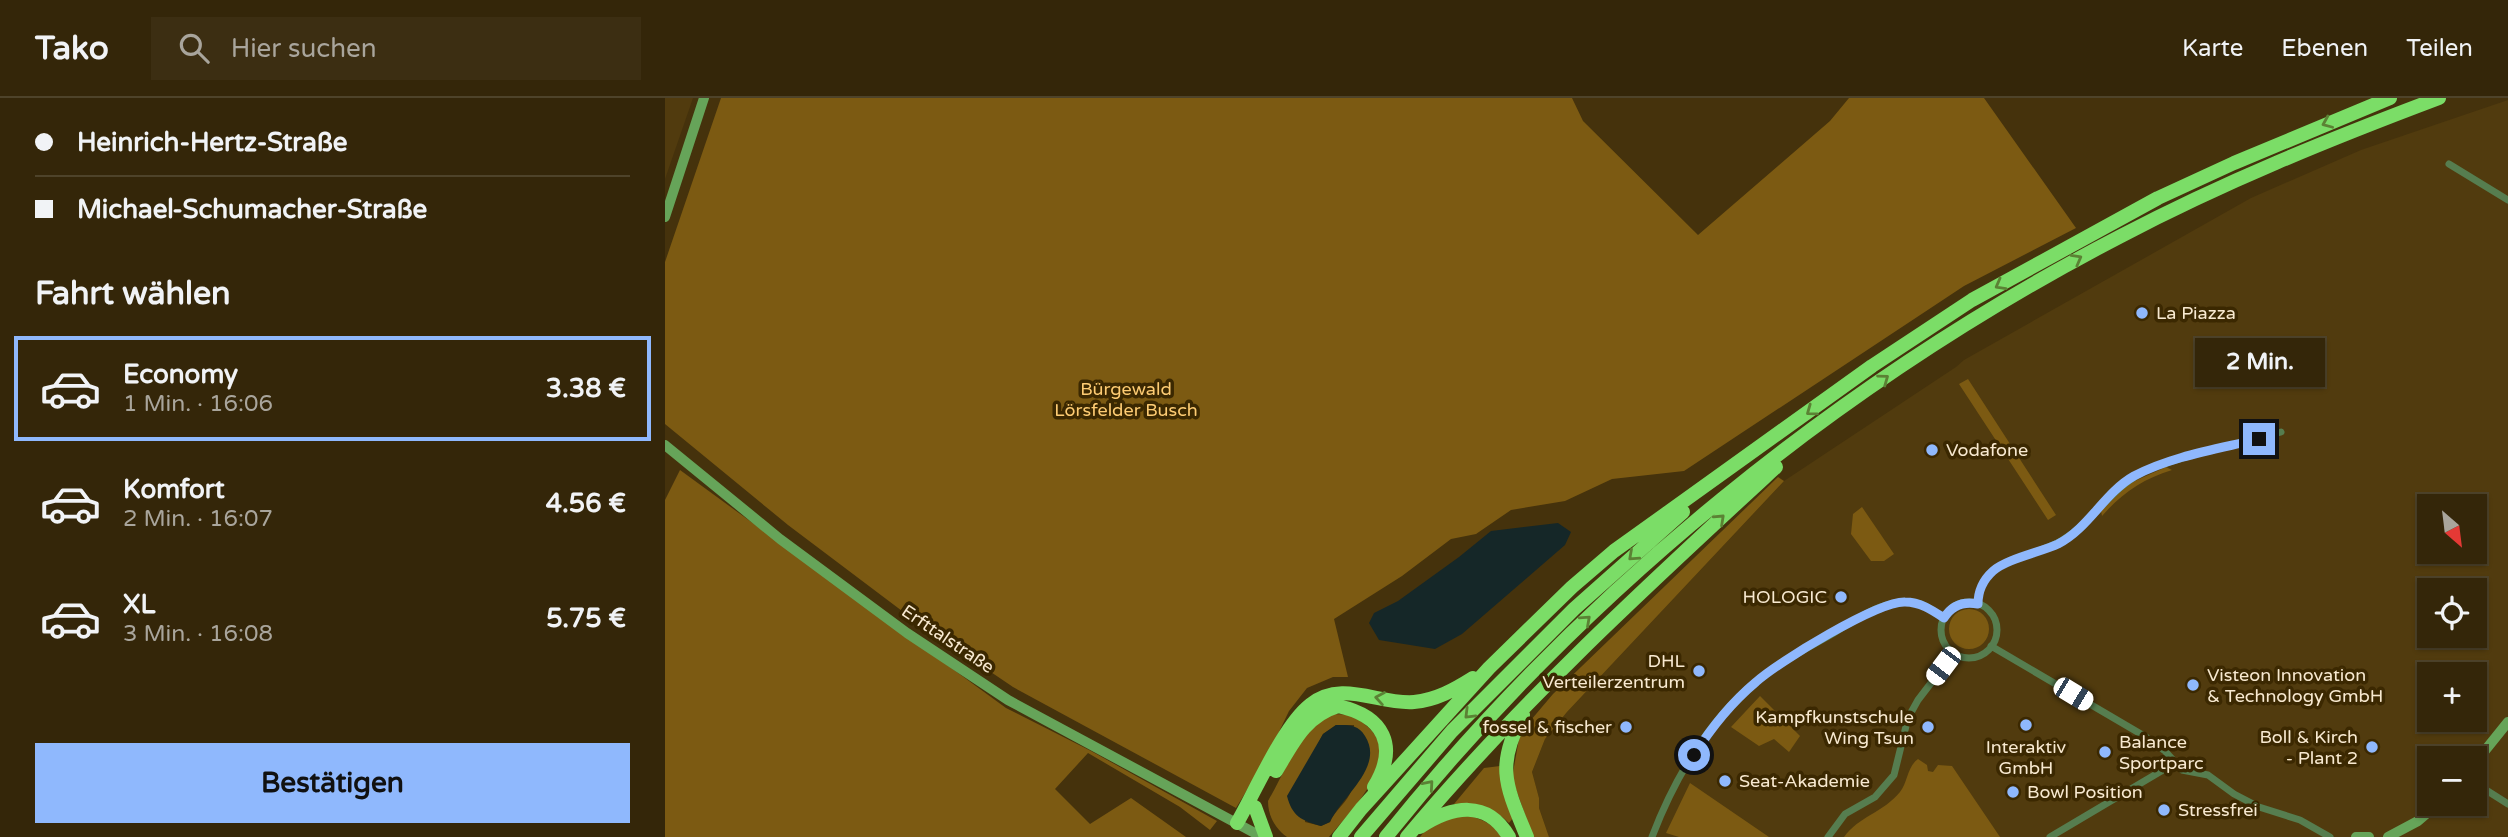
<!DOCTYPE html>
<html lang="de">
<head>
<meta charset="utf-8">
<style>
	:root { --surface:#342609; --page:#3c2e12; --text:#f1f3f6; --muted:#a9a59c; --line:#4e432a; --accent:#8fb8fd }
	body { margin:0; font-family:"Varela Round",sans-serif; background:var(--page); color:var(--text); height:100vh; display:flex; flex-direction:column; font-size:26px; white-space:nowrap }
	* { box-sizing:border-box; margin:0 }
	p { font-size:23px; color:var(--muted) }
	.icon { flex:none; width:38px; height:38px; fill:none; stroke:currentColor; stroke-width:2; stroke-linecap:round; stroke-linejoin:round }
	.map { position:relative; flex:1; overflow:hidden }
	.details { display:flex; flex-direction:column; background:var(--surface); width:665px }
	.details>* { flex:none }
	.top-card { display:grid; align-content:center; height:154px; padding:0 35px; background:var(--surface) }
	.needle { width:46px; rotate:152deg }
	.controls { position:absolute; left:1752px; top:396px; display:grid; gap:14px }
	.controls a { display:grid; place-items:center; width:70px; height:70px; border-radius:0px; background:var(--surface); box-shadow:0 2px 5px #0004,0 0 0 2px var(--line); font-size:35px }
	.end { position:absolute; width:32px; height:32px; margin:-16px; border:9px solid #8fb8fd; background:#111; box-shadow:0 0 0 4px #111 }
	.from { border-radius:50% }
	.bubble { position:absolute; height:49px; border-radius:0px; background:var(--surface); box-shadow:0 2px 5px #0004,0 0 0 2px var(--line); font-size:23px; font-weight:700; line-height:49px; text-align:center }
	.car { position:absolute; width:21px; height:42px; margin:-21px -10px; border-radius:9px; box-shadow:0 0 5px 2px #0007; background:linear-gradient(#fff 24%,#345 0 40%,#fff 0 76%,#345 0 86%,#fff 0) }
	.top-card b { display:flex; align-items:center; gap:24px; height:66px; font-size:26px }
	.top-card b+b { border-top:2px solid var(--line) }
	.top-card i { width:18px; height:18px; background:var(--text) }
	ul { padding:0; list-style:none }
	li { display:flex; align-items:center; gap:21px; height:105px; margin:0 14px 10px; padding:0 21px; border:4px solid transparent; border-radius:0px }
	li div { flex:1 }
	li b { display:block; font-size:26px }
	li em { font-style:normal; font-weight:700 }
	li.selected { border-color:var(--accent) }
	li>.icon { width:63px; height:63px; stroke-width:1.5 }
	h2 { padding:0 35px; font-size:32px; line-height:84px }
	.button { display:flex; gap:14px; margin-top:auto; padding:14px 35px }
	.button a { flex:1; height:80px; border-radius:0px; background:var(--accent); color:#111; font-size:28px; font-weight:700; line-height:80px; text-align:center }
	header { display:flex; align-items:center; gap:42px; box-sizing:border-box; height:98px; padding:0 35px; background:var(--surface); border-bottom:2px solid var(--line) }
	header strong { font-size:33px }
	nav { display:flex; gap:38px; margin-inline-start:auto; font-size:24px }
	.search { width:490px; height:63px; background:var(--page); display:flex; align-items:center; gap:18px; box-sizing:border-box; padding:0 24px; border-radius:0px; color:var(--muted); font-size:26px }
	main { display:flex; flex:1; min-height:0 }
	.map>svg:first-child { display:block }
</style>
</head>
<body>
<header>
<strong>Tako</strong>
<div class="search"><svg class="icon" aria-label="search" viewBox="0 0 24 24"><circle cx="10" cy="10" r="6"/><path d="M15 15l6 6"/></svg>Hier suchen</div>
<nav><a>Karte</a><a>Ebenen</a><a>Teilen</a></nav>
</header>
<main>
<section class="details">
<div class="top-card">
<b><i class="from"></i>Heinrich-Hertz-Straße</b>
<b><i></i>Michael-Schumacher-Straße</b>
</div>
<h2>Fahrt wählen</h2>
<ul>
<li class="selected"><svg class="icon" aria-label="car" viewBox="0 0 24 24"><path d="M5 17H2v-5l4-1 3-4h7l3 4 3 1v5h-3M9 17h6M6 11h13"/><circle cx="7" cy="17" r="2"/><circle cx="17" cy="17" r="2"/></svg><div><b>Economy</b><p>1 Min. · 16:06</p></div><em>3.38 €</em></li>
<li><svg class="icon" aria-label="car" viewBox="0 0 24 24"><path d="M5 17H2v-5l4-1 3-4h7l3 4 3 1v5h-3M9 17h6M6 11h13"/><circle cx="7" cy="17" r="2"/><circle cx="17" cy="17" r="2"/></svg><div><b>Komfort</b><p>2 Min. · 16:07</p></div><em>4.56 €</em></li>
<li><svg class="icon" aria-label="car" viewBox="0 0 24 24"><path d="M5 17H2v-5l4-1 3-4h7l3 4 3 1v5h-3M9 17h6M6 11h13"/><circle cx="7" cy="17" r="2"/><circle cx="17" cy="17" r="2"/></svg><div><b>XL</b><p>3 Min. · 16:08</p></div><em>5.75 €</em></li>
</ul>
<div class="button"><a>Bestätigen</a></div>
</section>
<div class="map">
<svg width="1843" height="739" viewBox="0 0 1843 739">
	<rect width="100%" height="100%" fill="#45320c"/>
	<!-- built -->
	<path fill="#513b0e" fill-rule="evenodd" d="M 0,0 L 28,0 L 0,81 Z
		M 1843,2 L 1843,739 L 884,739 L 874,710 L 874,700 L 867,674 L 880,641 L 902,614 L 1119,383 L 1291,269 L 1299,262 L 1586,100 L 1696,52 ZM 1764,408 L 1810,408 L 1810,453 L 1764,453 ZM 1764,492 L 1810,492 L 1810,537 L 1764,537 ZM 1764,576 L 1810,576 L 1810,621 L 1764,621 ZM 1764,660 L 1810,660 L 1810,705 L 1764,705 Z"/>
	<!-- green -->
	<path fill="#7c5a12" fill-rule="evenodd" d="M 56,0 L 907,0 L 918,23 L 1033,137 L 1165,23 L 1184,0 L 1319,0 L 1411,130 L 1299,188 L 1019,373 L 947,381 L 900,403 L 846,412 L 811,436 L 786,441 L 737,478 L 669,521 L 683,579 L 668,579 L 642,590 L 624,613 L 601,661 L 571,710 L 348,589 L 249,522 L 123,427 L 0,326 L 0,164 Z
		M 1303,281 L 1391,417 L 1383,422 L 1294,286 Z
		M 1501,369 L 1507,372 C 1478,381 1457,395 1437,418 L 1436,413 L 1463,386 Z
		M 15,372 L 341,610 L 426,653 L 552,723 L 545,732 L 515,709 L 423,655 L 390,691 L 425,726 L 466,700 L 521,739 L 0,739 L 0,402 Z
		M 1113,379 L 1119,383 L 902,614 L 880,641 L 867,674 L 874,700 L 874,710 L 884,739 L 868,739 L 847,680 L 855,635 L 888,596 Z
		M 1197,409 L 1229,456 L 1219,463 L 1206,463 L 1186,436 L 1188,416 Z
		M1284 531a20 20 0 1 1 40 0a20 20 0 1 1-40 0Z
		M 1095,598 L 1135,638 L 1124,654 L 1109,641 L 1094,648 L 1066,629 Z
		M 669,616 C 687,617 689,617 703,629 C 739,661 685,714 664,739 L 622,739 C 610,730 603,718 603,703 C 621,672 635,630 669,616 ZM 671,627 L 689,627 C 689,643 691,678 687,691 C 682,705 670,712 665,724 L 656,728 L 640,724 L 647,658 L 658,636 Z
		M 1253,661 L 1262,667 L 1263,673 L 1268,674 L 1273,667 L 1287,668 L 1335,739 L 1179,739 C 1193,719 1219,714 1235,694 C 1243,684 1242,669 1253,661 Z
		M 835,668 L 848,720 L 844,725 C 827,708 811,707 789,706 L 819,670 Z
		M 1025,685 L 1104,739 L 1014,739 L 1001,735 Z
		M 805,718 C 819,722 828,726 836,739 L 755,739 C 768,722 785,719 805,718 Z"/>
	<!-- water -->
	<path fill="#152728" d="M 893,425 L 906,434 L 900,447 L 797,536 L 770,551 L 714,542 L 704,525 L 709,515 L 733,503 L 794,459 L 826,433 Z
		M 671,627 C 683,627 693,626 700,638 C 720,669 676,699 665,724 L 656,728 C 637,723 627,718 622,698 L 658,636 Z"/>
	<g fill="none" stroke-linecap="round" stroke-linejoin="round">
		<!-- street -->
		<path stroke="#567d4f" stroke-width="7" d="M 1784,66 L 1843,102
			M1276 532a28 28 0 1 1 56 0a28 28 0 1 1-56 0Z
			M 1313,506 C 1313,492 1318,482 1328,473 C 1342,460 1378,454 1396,443 C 1432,422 1445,387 1487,370 C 1528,354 1573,347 1616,334
			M 1326,548 L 1481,639 L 1500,653 L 1517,672 L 1543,677 L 1569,696 L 1594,709 L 1635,722 L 1665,739
			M 1810,685 L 1843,706
			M 987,739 C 1009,681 1045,619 1094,581 C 1117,563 1143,550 1167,536 C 1192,521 1225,496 1256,506 C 1264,509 1272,515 1279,520
			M 1163,739 L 1180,716 L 1210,699 L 1229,677 L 1243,620 L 1253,602 L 1289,555
			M 1385,739 L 1498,672 L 1508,664"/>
		<!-- secondary -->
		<path stroke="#66a459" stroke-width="10" d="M 0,119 L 39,0
			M 0,347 L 115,441 L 242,535 L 343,602 L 597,739
			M 1810,665 L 1843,624
			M 1691,739 L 1704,739
			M 1723,739 L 1753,723 L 1774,705"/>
		<!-- highway -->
		<path stroke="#7bdd67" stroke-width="14" d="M 858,617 C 830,668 841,688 862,739
			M 611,673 C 628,645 640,618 673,608 C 719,618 734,648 709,689
			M 590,709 L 601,739
			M 572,725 C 590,694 619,627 645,607 C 677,581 714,607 749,604 C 771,602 789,592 808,580
			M 755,729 C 787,708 822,701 844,739
			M 674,739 L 696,711 L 824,570 L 907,489 L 949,453 L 1207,268 L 1307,202 L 1493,100 L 1569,65 L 1725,0
			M 696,739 L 787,633 L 909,511 L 1018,414
			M 721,739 C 918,493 1176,283 1456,138 C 1559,84 1665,41 1774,0
			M 742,739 C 854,605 983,487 1111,369"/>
	</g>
	<!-- one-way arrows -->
	<defs><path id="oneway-chevron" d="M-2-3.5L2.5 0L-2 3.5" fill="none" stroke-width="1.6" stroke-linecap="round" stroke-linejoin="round" transform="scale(1.75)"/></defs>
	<g stroke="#5b8234">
		<use href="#oneway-chevron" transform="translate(1662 25) rotate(157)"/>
		<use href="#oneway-chevron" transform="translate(1412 161) rotate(-29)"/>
		<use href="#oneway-chevron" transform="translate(1335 187) rotate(151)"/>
		<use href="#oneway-chevron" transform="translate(1219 281) rotate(-36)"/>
		<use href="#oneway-chevron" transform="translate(1146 313) rotate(144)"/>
		<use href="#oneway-chevron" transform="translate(1055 421) rotate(-43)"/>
		<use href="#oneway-chevron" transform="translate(968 458) rotate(138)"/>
		<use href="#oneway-chevron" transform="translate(921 522) rotate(-42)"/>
		<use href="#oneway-chevron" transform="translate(715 600) rotate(-170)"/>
		<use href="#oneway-chevron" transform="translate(804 616) rotate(135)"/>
		<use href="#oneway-chevron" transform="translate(764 687) rotate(-49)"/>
	</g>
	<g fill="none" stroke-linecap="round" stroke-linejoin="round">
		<!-- route -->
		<path stroke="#8fb8fd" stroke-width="9" d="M 1029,657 C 1046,630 1066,605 1091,584 C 1113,564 1213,503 1240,504 C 1255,504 1267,512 1279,520 C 1287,507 1298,503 1313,506 C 1313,492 1318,482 1328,473 C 1341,461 1376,454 1393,446 C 1424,430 1439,395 1469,378 C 1507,358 1553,351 1594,341"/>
	</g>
	<!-- markers -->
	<g fill="#8fb8fd" stroke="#3b2801" stroke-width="2.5">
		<circle cx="1477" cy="215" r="7"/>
		<circle cx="1267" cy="352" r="7"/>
		<circle cx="1176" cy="499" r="7"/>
		<circle cx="1034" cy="573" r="7"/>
		<circle cx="1528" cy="587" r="7"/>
		<circle cx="1361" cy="627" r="7"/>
		<circle cx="961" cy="629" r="7"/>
		<circle cx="1263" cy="629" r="7"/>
		<circle cx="1707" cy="649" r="7"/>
		<circle cx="1440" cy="654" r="7"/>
		<circle cx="1060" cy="683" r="7"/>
		<circle cx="1348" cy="694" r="7"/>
		<circle cx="1499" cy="712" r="7"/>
	</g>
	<g text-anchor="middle" stroke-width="7" stroke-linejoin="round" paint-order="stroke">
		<!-- poi labels -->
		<g font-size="18" fill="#f8e9d0" stroke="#3b2801" text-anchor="start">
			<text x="1491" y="221">La Piazza</text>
			<text x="1281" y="358">Vodafone</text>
			<text x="1162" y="505" text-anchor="end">HOLOGIC</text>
			<text x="1020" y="569" text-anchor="end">DHL<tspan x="1020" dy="21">Verteilerzentrum</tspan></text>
			<text x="1542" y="583">Visteon Innovation<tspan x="1542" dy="21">&amp; Technology GmbH</tspan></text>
			<text x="1249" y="625" text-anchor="end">Kampfkunstschule<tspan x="1249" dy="21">Wing Tsun</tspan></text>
			<text x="947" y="635" text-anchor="end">fossel &amp; fischer</text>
			<text x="1693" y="645" text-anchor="end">Boll &amp; Kirch<tspan x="1693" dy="21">- Plant 2</tspan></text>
			<text x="1454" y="650">Balance<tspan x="1454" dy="21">Sportparc</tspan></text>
			<text x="1361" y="655" text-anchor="middle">Interaktiv<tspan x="1361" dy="21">GmbH</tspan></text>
			<text x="1074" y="689">Seat-Akademie</text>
			<text x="1362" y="700">Bowl Position</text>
			<text x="1513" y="718">Stressfrei</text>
		</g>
		<!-- park labels -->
		<g font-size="18" fill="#fecc73" stroke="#3b2801">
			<text x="461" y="297">Bürgewald<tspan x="461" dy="21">Lörsfelder Busch</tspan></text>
		</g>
		<!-- street labels -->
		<g font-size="18" fill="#f8e9d0" stroke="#3b2801">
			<text transform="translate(283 541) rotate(34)" y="6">Erfttalstraße</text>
		</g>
	</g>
</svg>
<div class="controls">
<a><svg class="needle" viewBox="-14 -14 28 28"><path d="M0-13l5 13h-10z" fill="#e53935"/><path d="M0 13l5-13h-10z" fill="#a9a59c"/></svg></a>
<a><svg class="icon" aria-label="locate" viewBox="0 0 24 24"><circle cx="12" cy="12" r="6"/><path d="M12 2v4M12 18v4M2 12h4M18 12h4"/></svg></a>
<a>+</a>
<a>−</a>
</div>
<i class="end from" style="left:1029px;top:657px"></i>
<i class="end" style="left:1594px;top:341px"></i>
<div class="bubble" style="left:1530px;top:240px;width:130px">2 Min.</div>
<i class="car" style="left:1278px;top:568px;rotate:217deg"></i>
<i class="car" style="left:1408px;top:596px;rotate:121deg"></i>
</div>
</main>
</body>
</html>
